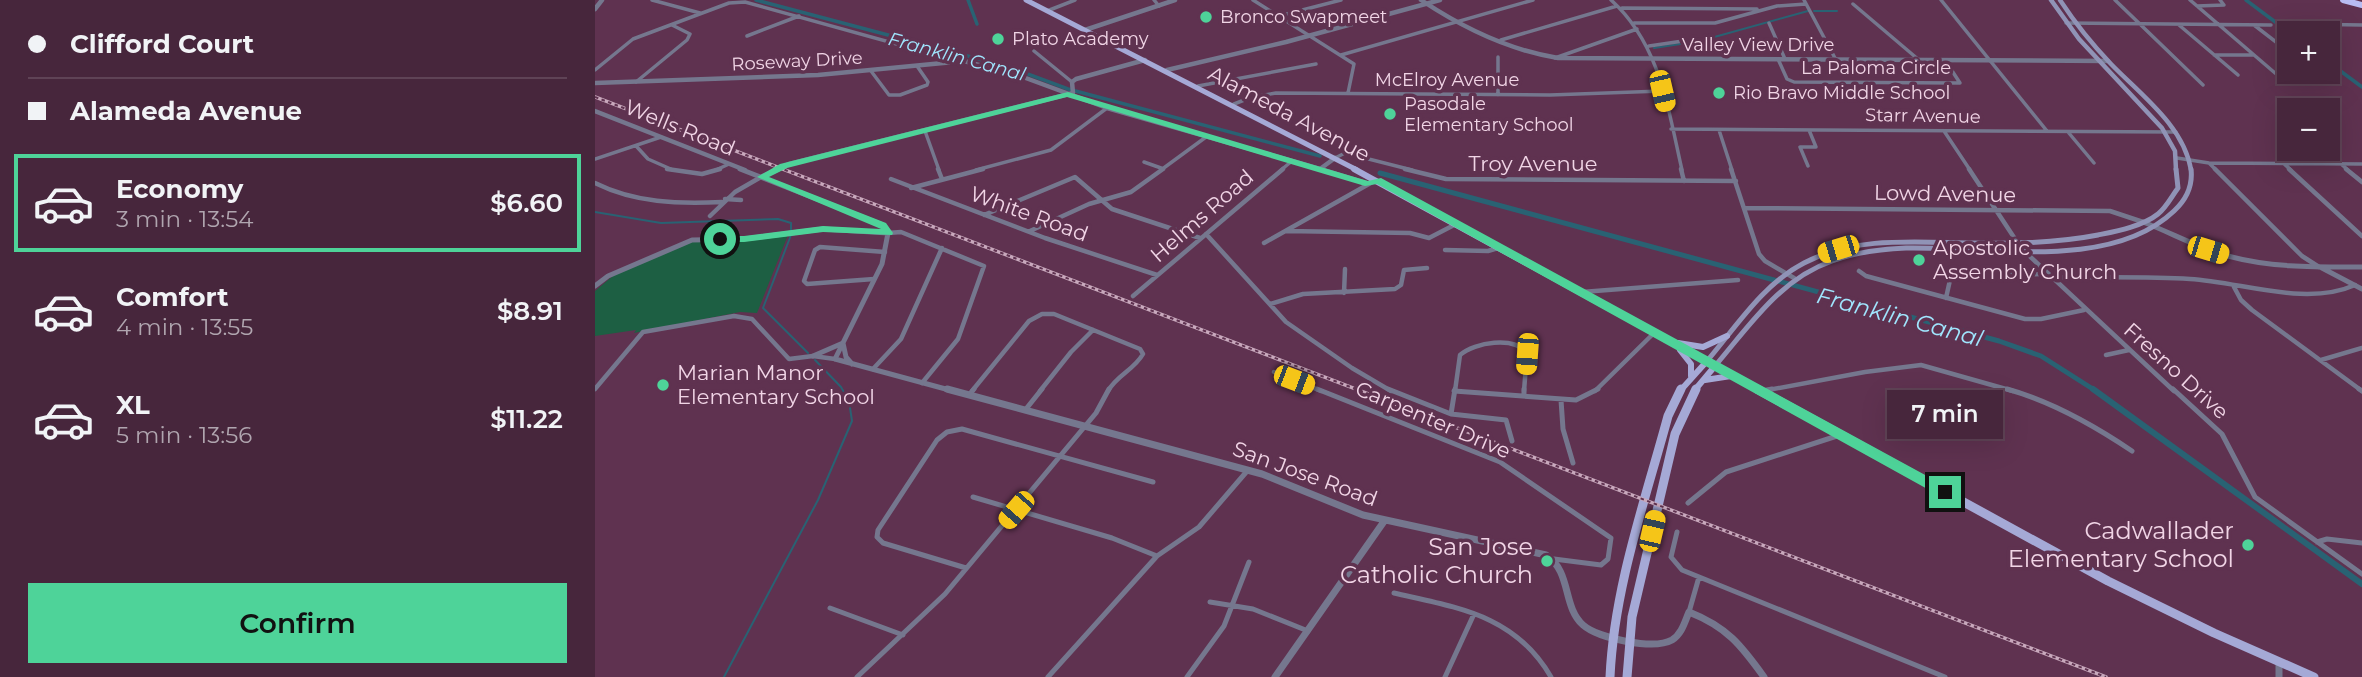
<!DOCTYPE html>
<html lang="en">
<head>
<meta charset="utf-8">
<style>
	:root { --surface:#47263c; --page:#513247; --text:#f1f3f6; --muted:#b0a5af; --line:#5f4356; --accent:#4ed399 }
	body { margin:0; font-family:Montserrat,sans-serif; background:var(--page); color:var(--text); height:100vh; display:flex; flex-direction:column; font-size:26px; white-space:nowrap }
	* { box-sizing:border-box; margin:0 }
	p { font-size:23px; color:var(--muted) }
	.icon { flex:none; width:38px; height:38px; fill:none; stroke:currentColor; stroke-width:2; stroke-linecap:round; stroke-linejoin:round }
	.map { position:relative; flex:1; overflow:hidden }
	.sheet { display:flex; flex-direction:column; background:var(--surface); width:595px }
	.sheet>* { flex:none }
	.banner { display:grid; align-content:center; height:154px; padding:0 28px; background:var(--surface) }
	.fabs { position:absolute; left:1682px; top:21px; display:grid; gap:14px }
	.fabs a { display:grid; place-items:center; width:63px; height:63px; border-radius:0px; background:var(--surface); box-shadow:0 7px 28px #0002,0 0 0 2px var(--line); font-size:35px }
	.end { position:absolute; width:32px; height:32px; margin:-16px; border:9px solid #4ed399; background:#111; box-shadow:0 0 0 4px #111 }
	.from { border-radius:50% }
	.bubble { position:absolute; height:49px; border-radius:0px; background:var(--surface); box-shadow:0 7px 28px #0002,0 0 0 2px var(--line); font-size:23px; font-weight:600; line-height:49px; text-align:center }
	.car { position:absolute; width:21px; height:42px; margin:-21px -10px; border-radius:9px; box-shadow:0 0 5px 2px #0007; background:linear-gradient(#f5c518 24%,#345 0 40%,#f5c518 0 76%,#345 0 86%,#f5c518 0) }
	.banner b { display:flex; align-items:center; gap:24px; height:66px; font-size:26px }
	.banner b+b { border-top:2px solid var(--line) }
	.banner i { width:18px; height:18px; background:var(--text) }
	ul { padding:0; list-style:none }
	li { display:flex; align-items:center; gap:21px; height:98px; margin:0 14px 10px; padding:0 14px; border:4px solid transparent; border-radius:0px }
	li div { flex:1 }
	li b { display:block; font-size:26px }
	li em { font-style:normal; font-weight:600 }
	li.current { border-color:var(--accent) }
	li>.icon { width:63px; height:63px; stroke-width:1.5 }
	.primary-button { display:flex; gap:14px; margin-top:auto; padding:14px 28px }
	.primary-button a { flex:1; height:80px; border-radius:0px; background:var(--accent); color:#111; font-size:28px; font-weight:600; line-height:80px; text-align:center }
	main { display:flex; flex:1; min-height:0 }
	.map>svg:first-child { display:block }
</style>
</head>
<body>
<main>
<section class="sheet">
<div class="banner">
<b><i class="from"></i>Clifford Court</b>
<b><i></i>Alameda Avenue</b>
</div>
<ul>
<li class="current"><svg class="icon" aria-label="car" viewBox="0 0 24 24"><path d="M5 17H2v-5l4-1 3-4h7l3 4 3 1v5h-3M9 17h6M6 11h13"/><circle cx="7" cy="17" r="2"/><circle cx="17" cy="17" r="2"/></svg><div><b>Economy</b><p>3 min · 13:54</p></div><em>$6.60</em></li>
<li><svg class="icon" aria-label="car" viewBox="0 0 24 24"><path d="M5 17H2v-5l4-1 3-4h7l3 4 3 1v5h-3M9 17h6M6 11h13"/><circle cx="7" cy="17" r="2"/><circle cx="17" cy="17" r="2"/></svg><div><b>Comfort</b><p>4 min · 13:55</p></div><em>$8.91</em></li>
<li><svg class="icon" aria-label="car" viewBox="0 0 24 24"><path d="M5 17H2v-5l4-1 3-4h7l3 4 3 1v5h-3M9 17h6M6 11h13"/><circle cx="7" cy="17" r="2"/><circle cx="17" cy="17" r="2"/></svg><div><b>XL</b><p>5 min · 13:56</p></div><em>$11.22</em></li>
</ul>
<div class="primary-button"><a>Confirm</a></div>
</section>
<div class="map">
<svg width="1767" height="677" viewBox="0 0 1767 677">
	<rect width="100%" height="100%" fill="#5f3250"/>
	<!-- green -->
	<path fill="#1d5f43" d="M 193,235 L 162,313 L 145,312 L 39,333 L 41,330 L 0,336 L 0,291 L 19,275 L 95,242 L 143,242 Z"/>
	<g fill="none" stroke-linecap="round" stroke-linejoin="round">
		<!-- stream -->
		<path stroke="#296273" stroke-width="2" d="M 1219,11 L 1242,11
			M 1059,48 L 1105,41 L 1213,11
			M 0,212 L 66,223 L 183,219 L 196,223 L 196,235 L 168,308 L 213,353
			M 129,677 L 223,500 L 257,421 L 254,401 L 246,387 L 220,360"/>
		<!-- canal-far2 -->
		<path stroke="#296273" stroke-width="3.5" d="M 161,0 L 414,67 L 473,89 L 725,156
			M 373,0 L 382,24
			M 1651,0 L 1695,33
			M 1732,61 L 1767,87"/>
		<!-- canal-far1 -->
		<path stroke="#296273" stroke-width="5" d="M 785,173 L 1404,341 L 1446,356 L 1501,391"/>
		<!-- canal -->
		<path stroke="#296273" stroke-width="6" d="M 1498,389 L 1767,584"/>
		<!-- minor-far2 -->
		<path stroke="#75778e" stroke-width="3.5" d="M 57,0 L 105,13
			M 559,0 L 564,6
			M 658,0 L 759,64 L 753,93
			M 1016,0 C 1065,44 1073,109 1087,170
			M 1209,0 L 1241,60
			M 1346,0 L 1452,131
			M 1520,0 L 1608,85
			M 1595,0 L 1680,73 L 1693,77 L 1723,76 L 1719,72
			M 1258,4 L 1324,60
			M 1602,6 L 1629,5 L 1625,0
			M 1027,8 L 1162,9
			M 452,11 L 480,0
			M 684,16 L 746,0
			M 1039,23 L 1120,23 L 1182,6 L 1211,4
			M 1174,23 L 1190,59
			M 1471,23 L 1676,25
			M 1703,24 L 1767,25
			M 1584,25 L 1643,75
			M 1659,25 L 1694,52
			M 152,36 L 204,16
			M 906,40 L 1022,6
			M 1054,46 L 1088,41
			M 439,51 L 477,82
			M 746,55 L 938,0
			M 1619,55 L 1658,55
			M 903,57 L 903,95
			M 960,58 L 1042,29
			M 1183,59 L 1192,79 L 1199,82 L 1365,83 L 1350,60
			M 0,70 L 38,39 L 134,3 L 150,2 L 363,61
			M 276,71 L 294,95 L 305,95 L 332,85 L 333,82 L 322,66
			M 41,82 L 92,40 L 95,34 L 77,25
			M 603,86 L 721,64
			M 639,104 L 657,97 L 681,93 L 955,95 L 1067,91
			M 1076,129 L 1581,132
			M 1124,130 L 1137,170
			M 330,131 L 344,170
			M 1349,131 L 1375,170
			M 1473,132 L 1499,163
			M 42,147 L 53,159 L 78,170
			M 740,158 L 750,153 L 817,170
			M 1582,158 L 1614,163 L 1767,164
			M 0,159 L 66,137
			M 549,162 L 566,168
			M 1614,163 L 1621,170
			M 1688,163 L 1696,170
			M 1746,164 L 1753,170
			M 1213,166 L 1205,147 L 1221,147 L 1214,130
			M 725,169 L 729,170
			M 121,170 L 134,164
			M 381,170 L 456,150 L 512,108
			M 566,170 L 611,137
			M 686,170 L 697,161"/>
		<!-- minor-far1 -->
		<path stroke="#75778e" stroke-width="4.5" d="M 72,169 L 107,174 L 125,169
			M 343,169 L 347,179
			M 725,169 L 774,184
			M 810,169 L 851,179 L 1141,181
			M 1086,169 L 1089,181
			M 1136,169 L 1164,254 L 1170,261 L 1199,278
			M 1374,169 L 1422,242
			M 1620,169 L 1707,256 L 1724,267
			M 1694,169 L 1767,236
			M 1751,169 L 1767,182
			M 296,179 L 450,238 L 562,275
			M 0,183 C 40,203 83,204 127,202
			M 316,188 L 388,169
			M 130,199 L 146,200
			M 1150,208 L 1515,211 L 1548,222
			M 389,215 L 480,177 L 517,209 L 605,238
			M 115,216 L 140,192 L 166,177
			M 435,231 L 494,204 L 536,192 L 568,169
			M 691,231 L 815,233 L 834,238 L 861,224
			M 293,233 L 306,232 L 389,266 L 363,339 L 327,383
			M 611,234 L 691,322 L 757,368 L 796,391
			M 669,243 L 781,180
			M 850,250 L 893,251 L 903,248
			M 1428,250 L 1579,391
			M 1264,271 L 1271,276 L 1430,319 L 1446,319 L 1489,310
			M 1455,277 C 1502,278 1549,276 1595,279 C 1647,282 1711,307 1760,285
			M 279,279 L 212,284 L 209,281 L 220,250 L 225,247 L 290,252
			M 1639,287 L 1646,300 L 1657,310 L 1767,391
			M 987,292 L 1143,280
			M 749,293 L 750,269
			M 538,296 L 688,169
			M 1351,298 L 1355,280 L 1362,275 L 1449,274
			M 675,304 L 708,294 L 800,289 L 806,285 L 809,270 L 832,268
			M 1511,355 L 1534,350
			M 1726,360 L 1767,348
			M 278,369 L 306,339 L 347,248
			M 679,372 L 726,391
			M 0,389 L 48,332 L 139,316 L 157,319 L 194,359 L 218,356 L 240,359
			M 377,391 L 434,321 L 447,314 L 459,314 L 545,349 L 548,354 C 539,370 522,375 513,391
			M 445,391 L 476,352 L 498,330
			M 860,391 L 865,355 C 880,342 919,336 932,353 L 929,391
			M 1000,391 L 1059,333
			M 1168,391 L 1270,372 L 1326,365 L 1418,391"/>
		<!-- minor -->
		<path stroke="#75778e" stroke-width="5" d="M 722,389 L 905,462 L 1016,538 L 1013,559 L 1006,565 L 959,559
			M 793,389 L 856,414 L 911,420 L 917,441
			M 1412,389 C 1455,401 1500,426 1537,451
			M 1578,389 L 1627,434 L 1660,497 L 1767,574
			M 1764,389 L 1767,391
			M 859,391 L 981,400 L 1003,389
			M 1167,391 L 1177,389
			M 374,395 L 379,389
			M 929,396 L 929,389
			M 966,400 L 968,429 L 978,463
			M 431,409 L 447,389
			M 856,414 L 860,389
			M 378,497 L 517,538 L 562,556
			M 1093,503 L 1131,472 L 1245,435
			M 1082,532 L 1076,557 L 1087,570 L 1350,677
			M 1722,542 L 1732,539 L 1767,543
			M 371,568 L 288,543 L 282,537 L 283,530 L 342,440 L 352,432 L 367,429 L 558,482
			M 799,593 C 864,608 920,615 956,677
			M 615,602 L 658,609 L 713,631
			M 235,608 L 308,635
			M 1094,612 L 1104,577
			M 262,677 L 350,594 L 501,413 L 514,389
			M 453,677 L 562,556 L 604,527 L 653,470
			M 592,677 L 629,626 L 654,562
			M 850,677 L 879,614"/>
		<!-- tertiary-far2 -->
		<path stroke="#75778e" stroke-width="4.5" d="M 826,0 C 868,28 913,50 963,58 L 1513,61
			M 0,9 L 7,0
			M 490,30 L 580,0
			M 572,70 L 691,42 L 845,0
			M 0,83 L 223,75 L 369,61 L 428,77 L 512,108 L 725,169 L 740,158
			M 0,111 L 150,170
			M 180,170 L 194,164 L 478,93 L 477,82 L 481,79 L 550,60"/>
		<!-- tertiary-far1 -->
		<path stroke="#75778e" stroke-width="5" d="M 145,169 L 288,225 L 293,233
			M 166,177 L 184,169
			M 1548,222 C 1577,233 1603,248 1633,256 C 1677,268 1722,267 1767,267
			M 293,233 L 287,264 L 240,359 L 358,391
			M 1725,267 L 1767,289
			M 0,286 L 13,276 L 97,240 L 149,239 L 228,229 L 293,233
			M 248,343 L 251,357 L 257,364
			M 218,356 L 248,343"/>
		<!-- tertiary -->
		<path stroke="#75778e" stroke-width="7" d="M 352,389 L 667,474 L 768,515 L 951,555 C 977,572 967,606 988,625 C 1004,639 1059,650 1077,640 C 1087,634 1090,621 1094,612 C 1132,627 1146,645 1169,677
			M 1684,663 L 1684,677
			M 680,677 L 790,520"/>
		<!-- secondary-far1 -->
		<path stroke="#9093b6" stroke-width="4.5" d="M 1456,0 L 1484,39 L 1567,128 L 1580,151 L 1581,170
			M 1465,0 C 1480,23 1497,44 1516,64 C 1545,94 1589,126 1596,170"/>
		<!-- secondary -->
		<path stroke="#9093b6" stroke-width="5" d="M 1112,361 C 1141,327 1168,284 1209,263 C 1261,236 1319,242 1376,243 C 1419,244 1462,243 1503,235 C 1522,231 1548,226 1563,214 C 1571,208 1577,196 1583,188 L 1581,169
			M 1120,366 C 1155,325 1185,279 1237,261 C 1261,252 1286,249 1311,248 C 1392,246 1515,272 1579,211 C 1592,199 1598,186 1596,169"/>
		<!-- primary-far2 -->
		<path stroke="#a5a9d6" stroke-width="5" d="M 431,0 L 762,170"/>
		<!-- primary-far1 -->
		<path stroke="#a5a9d6" stroke-width="6" d="M 759,169 L 1165,391
			M 1083,343 L 1108,347 L 1132,336
			M 1085,350 L 1096,364 L 1096,376
			M 1110,380 L 1136,376
			M 1085,391 L 1112,361
			M 1099,391 L 1120,366"/>
		<!-- primary -->
		<path stroke="#a5a9d6" stroke-width="9" d="M 1162,389 L 1513,581 L 1619,633 L 1719,677
			M 1015,677 C 1019,588 1050,501 1073,416 L 1086,389
			M 1032,677 L 1037,617 L 1080,434 L 1101,389"/>
		<!-- motorway -->
		<path stroke="#b8bcf2" stroke-width="6" d="M 1748,0 L 1767,5"/>
		<!-- rail casing -->
		<g stroke="#c8a8bc" stroke-width="3.5">
			<path id="rail" d="M 0,97 L 1511,677"/>
		</g>
		<!-- rail -->
		<use href="#rail" stroke="#5f3250" stroke-width="2" stroke-dasharray="3.5" stroke-linecap="butt"/>
	</g>
	<!-- route -->
	<path fill="#4ed399" d="M 473,92 L 773,181 L 786,178 L 1354,488 L 1356,492 L 1350,497 L 1345,496 L 782,184 L 770,186 L 472,97 L 192,168 L 174,177 L 291,223 L 298,233 L 297,235 L 228,232 L 149,242 L 125,242 L 120,239 L 125,236 L 149,236 L 228,226 L 286,229 L 162,177 L 185,164 Z"/>
	<!-- markers -->
	<g fill="#4ed399" stroke="#5f3250" stroke-width="2.5">
		<circle cx="611" cy="17" r="7"/>
		<circle cx="403" cy="39" r="7"/>
		<circle cx="1124" cy="93" r="7"/>
		<circle cx="795" cy="114" r="7"/>
		<circle cx="1324" cy="260" r="7"/>
		<circle cx="68" cy="385" r="7"/>
		<circle cx="1653" cy="545" r="7"/>
		<circle cx="952" cy="561" r="7"/>
	</g>
	<g text-anchor="middle" stroke-width="7" stroke-linejoin="round" paint-order="stroke">
		<!-- far-poi labels -->
		<g font-size="18" fill="#f1d5e6" stroke="#5f3250" text-anchor="start">
			<text x="625" y="23">Bronco Swapmeet</text>
			<text x="417" y="45">Plato Academy</text>
			<text x="1138" y="99">Rio Bravo Middle School</text>
			<text x="809" y="110">Pasodale<tspan x="809" dy="21">Elementary School</tspan></text>
		</g>
		<!-- far-street labels -->
		<g font-size="18" fill="#f1d5e6" stroke="#5f3250">
			<text x="1163" y="51">Valley View Drive</text>
			<text transform="translate(202 61) rotate(-3)" y="6">Roseway Drive</text>
			<text x="1281" y="74">La Paloma Circle</text>
			<text x="852" y="86">McElroy Avenue</text>
			<text transform="translate(1328 116) rotate(1)" y="6">Starr Avenue</text>
		</g>
		<!-- far-water labels -->
		<g font-size="19" font-style="italic" fill="#a0e6fe" stroke="#5f3250">
			<text transform="translate(362 56) rotate(15)" y="7">Franklin Canal</text>
		</g>
		<!-- street labels -->
		<g font-size="21" fill="#f1d5e6" stroke="#5f3250">
			<text transform="translate(694 114) rotate(28)" y="7">Alameda Avenue</text>
			<text transform="translate(85 128) rotate(22)" y="7">Wells Road</text>
			<text x="938" y="171">Troy Avenue</text>
			<text transform="translate(1350 194) rotate(1)" y="7">Lowd Avenue</text>
			<text transform="translate(434 214) rotate(20)" y="7">White Road</text>
			<text transform="translate(607 216) rotate(-41)" y="7">Helms Road</text>
			<text transform="translate(1581 371) rotate(42)" y="7">Fresno Drive</text>
			<text transform="translate(838 420) rotate(23)" y="7">Carpenter Drive</text>
			<text transform="translate(710 474) rotate(20)" y="7">San Jose Road</text>
		</g>
		<!-- poi labels -->
		<g font-size="21" fill="#f1d5e6" stroke="#5f3250" text-anchor="start">
			<text x="1338" y="255">Apostolic<tspan x="1338" dy="24">Assembly Church</tspan></text>
			<text x="82" y="380">Marian Manor<tspan x="82" dy="24">Elementary School</tspan></text>
		</g>
		<!-- water labels -->
		<g font-size="23" font-style="italic" fill="#a0e6fe" stroke="#5f3250">
			<text transform="translate(1305 317) rotate(15)" y="8">Franklin Canal</text>
		</g>
		<!-- near-poi labels -->
		<g font-size="24" fill="#f1d5e6" stroke="#5f3250" text-anchor="end">
			<text x="1639" y="539">Cadwallader<tspan x="1639" dy="28">Elementary School</tspan></text>
			<text x="938" y="555">San Jose<tspan x="938" dy="28">Catholic Church</tspan></text>
		</g>
	</g>
</svg>
<div class="fabs">
<a>+</a>
<a>−</a>
</div>
<i class="end from" style="left:125px;top:239px"></i>
<i class="end" style="left:1350px;top:492px"></i>
<div class="bubble" style="left:1292px;top:390px;width:116px">7 min</div>
<i class="car" style="left:1067px;top:91px;rotate:167deg"></i>
<i class="car" style="left:1243px;top:249px;rotate:253deg"></i>
<i class="car" style="left:1613px;top:250px;rotate:107deg"></i>
<i class="car" style="left:932px;top:354px;rotate:184deg"></i>
<i class="car" style="left:699px;top:380px;rotate:111deg"></i>
<i class="car" style="left:421px;top:510px;rotate:221deg"></i>
<i class="car" style="left:1057px;top:531px;rotate:13deg"></i>
</div>
</main>
</body>
</html>
